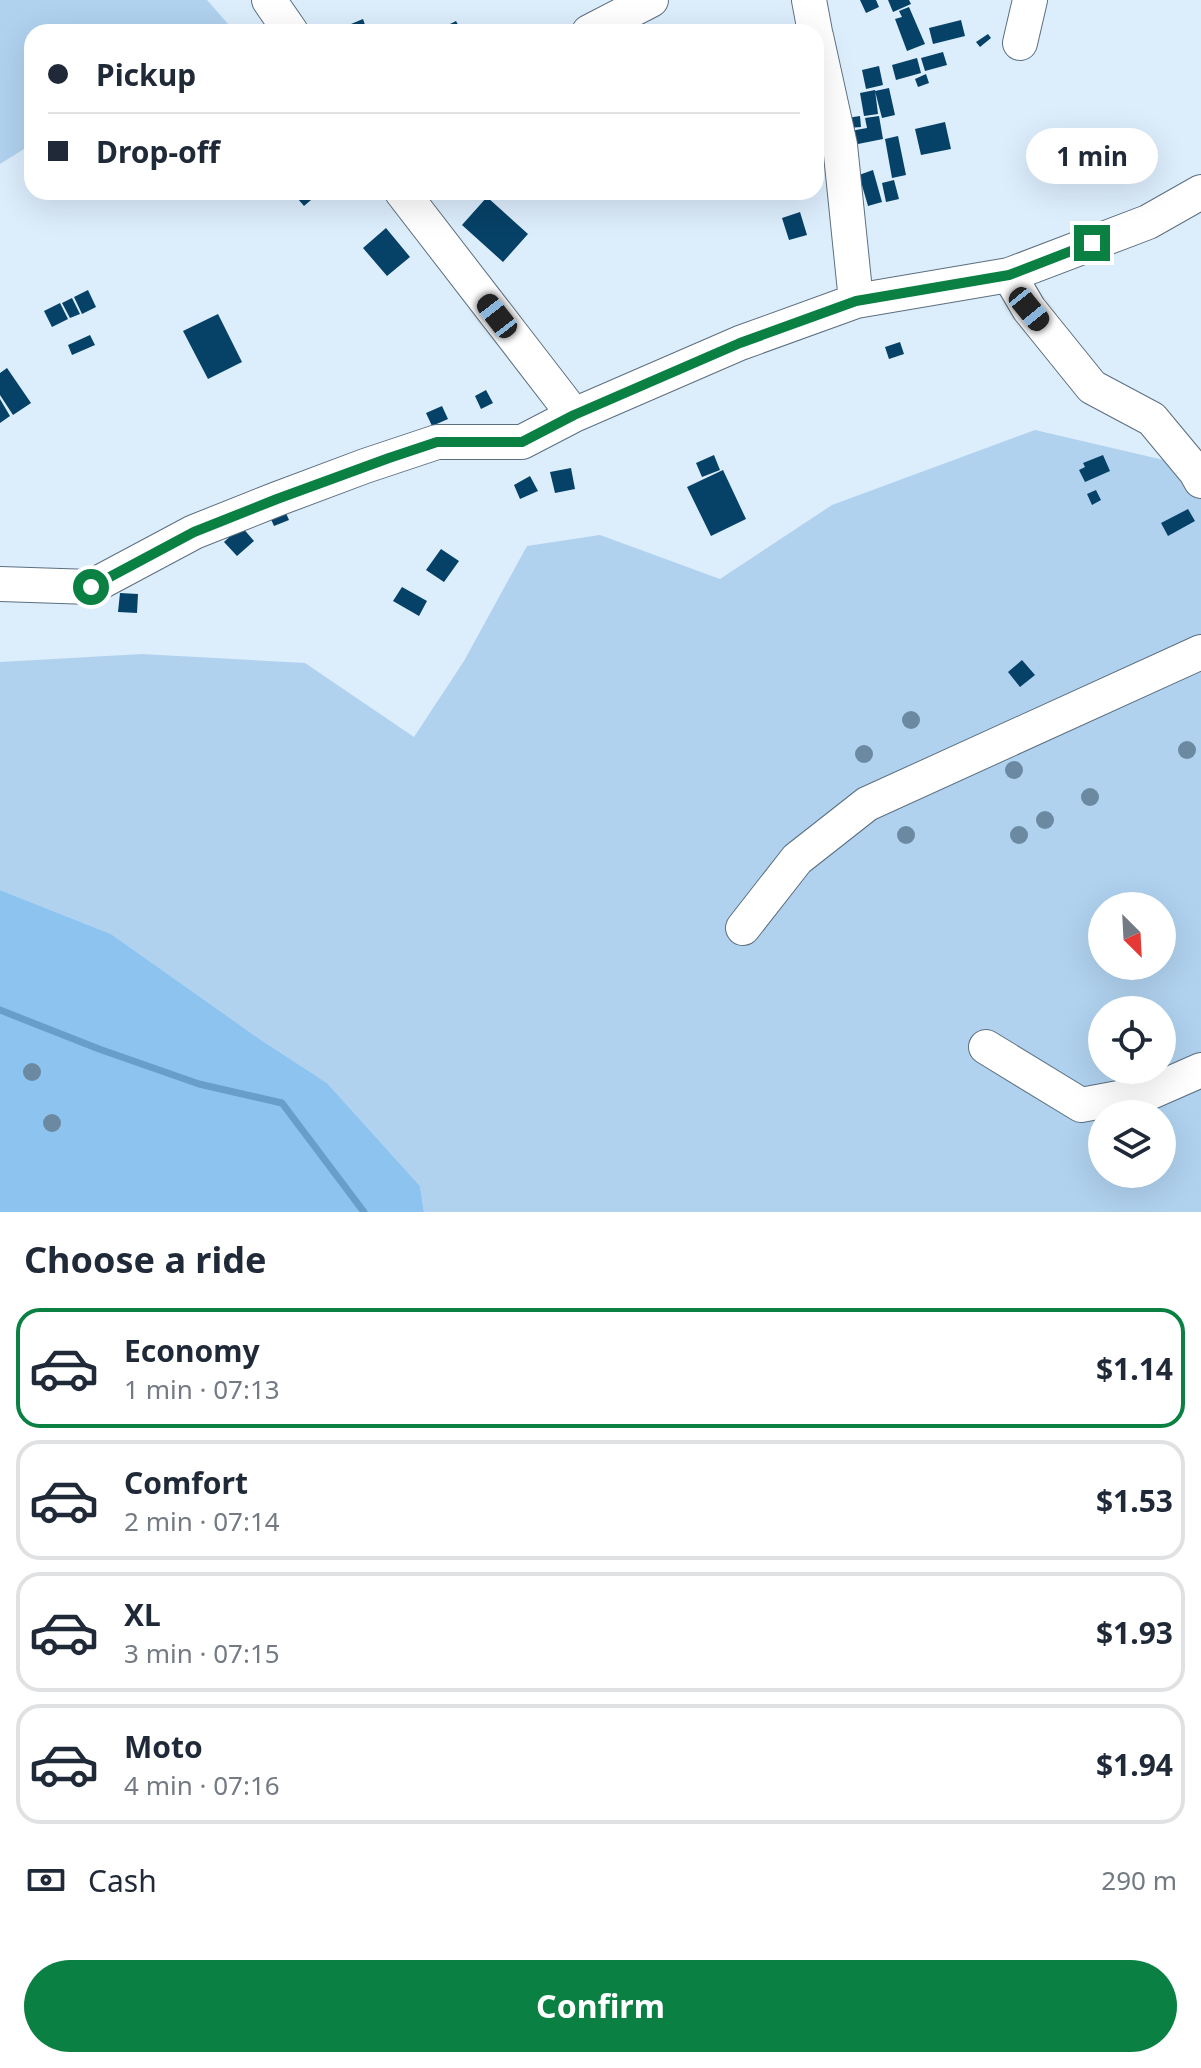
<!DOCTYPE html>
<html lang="en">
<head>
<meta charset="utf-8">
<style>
	:root { --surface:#fff; --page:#f6f6f7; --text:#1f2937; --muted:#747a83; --line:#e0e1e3; --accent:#0b8043 }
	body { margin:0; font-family:"Noto Sans",sans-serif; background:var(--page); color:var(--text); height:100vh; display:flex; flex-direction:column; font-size:30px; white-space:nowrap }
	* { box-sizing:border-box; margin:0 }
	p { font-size:26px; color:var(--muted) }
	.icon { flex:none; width:44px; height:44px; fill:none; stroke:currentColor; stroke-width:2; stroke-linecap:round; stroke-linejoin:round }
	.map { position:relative; height:1212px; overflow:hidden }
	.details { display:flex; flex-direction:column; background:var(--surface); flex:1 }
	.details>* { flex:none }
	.hud { position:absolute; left:24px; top:24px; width:800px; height:176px; border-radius:24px; box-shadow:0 8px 32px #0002; display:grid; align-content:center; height:176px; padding:0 24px; background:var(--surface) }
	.needle { width:52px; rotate:156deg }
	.controls { position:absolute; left:1088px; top:892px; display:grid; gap:16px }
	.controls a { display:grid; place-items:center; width:88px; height:88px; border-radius:50%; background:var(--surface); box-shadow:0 8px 32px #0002; font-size:40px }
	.end { position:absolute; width:36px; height:36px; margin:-18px; border:10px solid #0b8043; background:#fff; box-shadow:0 0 0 4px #fff }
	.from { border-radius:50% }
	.bubble { position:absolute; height:56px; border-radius:28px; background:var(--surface); box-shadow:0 8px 32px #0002; font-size:26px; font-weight:700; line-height:56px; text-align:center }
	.car { position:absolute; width:24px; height:48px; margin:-24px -12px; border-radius:10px; box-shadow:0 0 6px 2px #0007; background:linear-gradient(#222 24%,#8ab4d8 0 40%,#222 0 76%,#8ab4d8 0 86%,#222 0) }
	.hud b { display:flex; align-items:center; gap:28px; height:76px; font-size:30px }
	.hud b+b { border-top:2px solid var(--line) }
	.hud i { width:20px; height:20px; background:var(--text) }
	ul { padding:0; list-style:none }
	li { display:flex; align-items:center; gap:24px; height:120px; margin:0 16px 12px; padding:0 8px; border:4px solid var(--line); border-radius:24px }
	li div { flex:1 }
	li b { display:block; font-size:30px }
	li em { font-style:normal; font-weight:700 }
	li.current { border-color:var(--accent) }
	li>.icon { width:72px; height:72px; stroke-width:1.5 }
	h2 { padding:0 24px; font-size:36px; line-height:96px }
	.pay { display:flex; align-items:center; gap:20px; height:88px; padding:0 24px; font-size:30px }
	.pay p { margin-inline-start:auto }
	.cta { display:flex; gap:16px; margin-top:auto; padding:16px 24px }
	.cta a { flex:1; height:92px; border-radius:48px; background:var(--accent); color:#fff; font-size:32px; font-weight:700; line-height:92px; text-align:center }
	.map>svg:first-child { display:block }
</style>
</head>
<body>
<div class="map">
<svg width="1201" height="1212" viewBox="0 0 1201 1212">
	<rect width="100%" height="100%" fill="#dcedfc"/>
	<!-- green -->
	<path fill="#b0d2ef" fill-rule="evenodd" d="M 0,0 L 207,0 L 229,25 L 217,32 L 32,32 L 32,144 L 0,164 Z
		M 1035,430 L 1185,465 L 1201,487 L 1201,1212 L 424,1212 L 420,1186 L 327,1083 L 261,1040 L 111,934 L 0,890 L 0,662 L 142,654 L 305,663 L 414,737 L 464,661 L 527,546 L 600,535 L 720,579 L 832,505 ZM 1102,906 L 1162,906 L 1162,966 L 1102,966 ZM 1102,1010 L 1162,1010 L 1162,1070 L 1102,1070 ZM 1102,1114 L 1162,1114 L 1162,1174 L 1102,1174 Z"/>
	<!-- forest -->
	<path fill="#8dc3ef" d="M 0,890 L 111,934 L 261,1040 L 327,1083 L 420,1186 L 424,1212 L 0,1212 Z"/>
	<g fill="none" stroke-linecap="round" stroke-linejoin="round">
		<!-- stream -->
		<path stroke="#699ec9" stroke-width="7" d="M 0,1010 L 99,1049 L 199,1084 L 282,1103 L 364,1212"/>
	</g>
	<!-- building -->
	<path fill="#064167" d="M 860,0 L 876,0 L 879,7 L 866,13 Z
		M 888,0 L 909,0 L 911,4 L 893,12 Z
		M 909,7 L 925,44 L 907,51 L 895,19 L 902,17 L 899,11 Z
		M 363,19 L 367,31 L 355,32 L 351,24 Z
		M 961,20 L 965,36 L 933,44 L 929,28 Z
		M 456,21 L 462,32 L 444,32 L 442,28 Z
		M 988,34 L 991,38 L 980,47 L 976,42 Z
		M 943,52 L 947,65 L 925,71 L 921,58 Z
		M 917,58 L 921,73 L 896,80 L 892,65 Z
		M 879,66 L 883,85 L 866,89 L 862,70 Z
		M 926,74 L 929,83 L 918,87 L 915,79 Z
		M 889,88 L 895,115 L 882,118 L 875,91 Z
		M 875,90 L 878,114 L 864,116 L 860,93 Z
		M 860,116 L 861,127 L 848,128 L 847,118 Z
		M 879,116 L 883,139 L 848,146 L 845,132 L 867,128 L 865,118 Z
		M 945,122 L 951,149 L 921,155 L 915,129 Z
		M 898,136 L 906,175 L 892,178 L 885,139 Z
		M 873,170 L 882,202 L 868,206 L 859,175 Z
		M 894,180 L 899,199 L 886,202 L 882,183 Z
		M 292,192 L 316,192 L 318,194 L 304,206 Z
		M 487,197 L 528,234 L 503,262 L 462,225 Z
		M 800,212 L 807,235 L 789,240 L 782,218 Z
		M 386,228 L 410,257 L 387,276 L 363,248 Z
		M 88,290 L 96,307 L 82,314 L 74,297 Z
		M 72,298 L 80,314 L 70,318 L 62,303 Z
		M 60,303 L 68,319 L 52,327 L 44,311 Z
		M 218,314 L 242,362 L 208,379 L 183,331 Z
		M 90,335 L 95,345 L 72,355 L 68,345 Z
		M 900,342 L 904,354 L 889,359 L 885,347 Z
		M 7,368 L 31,403 L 13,415 L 0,395 L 0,373 Z
		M 486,390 L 493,403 L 481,409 L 475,396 Z
		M 0,399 L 10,416 L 0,423 Z
		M 442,406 L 448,419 L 432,426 L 426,413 Z
		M 714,455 L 720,470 L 702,477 L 696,463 Z
		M 1103,455 L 1110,471 L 1085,482 L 1079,470 L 1085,467 L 1083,463 Z
		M 571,468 L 575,489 L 555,493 L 550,472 Z
		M 723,470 L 746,519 L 711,536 L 687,487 Z
		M 530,476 L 538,491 L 520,499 L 514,485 Z
		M 1096,490 L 1101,500 L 1092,505 L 1087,494 Z
		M 1188,509 L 1195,521 L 1168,536 L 1161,523 Z
		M 285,511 L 289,520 L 274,526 L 270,517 Z
		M 241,526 L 254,541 L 237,556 L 224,542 Z
		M 441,549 L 459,561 L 444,582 L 426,570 Z
		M 402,587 L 427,601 L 419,616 L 393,601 Z
		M 120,593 L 138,594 L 137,613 L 118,612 Z
		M 1022,660 L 1035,675 L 1020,687 L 1008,672 Z"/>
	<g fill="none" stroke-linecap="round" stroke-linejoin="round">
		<!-- minor casing -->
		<g stroke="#5c6f7f" stroke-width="36">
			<path id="minor" d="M 269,0 L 291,32
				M 809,0 L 815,32
				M 589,32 L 651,0
				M 816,36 L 840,145 L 856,301
				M 1020,43 L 1030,0
				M 402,192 L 574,415
				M 1009,275 L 1029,309 L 1092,387 L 1152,419 L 1196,472 L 1201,481
				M 0,584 L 91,587 L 194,532 L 277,499 L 365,466 L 437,442 L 522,442 L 574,415 L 740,343 L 856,301 L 1009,275 L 1148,222 L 1201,192
				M 743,928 L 797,859 L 867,804 L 1201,652
				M 986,1047 L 1081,1105 L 1151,1092 L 1201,1070"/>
		</g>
		<!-- minor -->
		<use href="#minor" stroke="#fff" stroke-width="34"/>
	</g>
	<!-- trees -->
	<g fill="#6b8aa1">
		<circle cx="911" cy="720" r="9"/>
		<circle cx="1187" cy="750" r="9"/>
		<circle cx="864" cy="754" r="9"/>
		<circle cx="1014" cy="770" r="9"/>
		<circle cx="1090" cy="797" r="9"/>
		<circle cx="1045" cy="820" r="9"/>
		<circle cx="906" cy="835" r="9"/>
		<circle cx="1019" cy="835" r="9"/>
		<circle cx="32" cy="1072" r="9"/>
		<circle cx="52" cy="1123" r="9"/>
	</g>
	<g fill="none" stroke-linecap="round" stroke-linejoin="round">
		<!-- route -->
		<path stroke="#0b8043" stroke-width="10" d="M 91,587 L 194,532 L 277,499 L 389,458 L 437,442 L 522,442 L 574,415 L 740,343 L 856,301 L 1009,275 L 1092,243"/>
	</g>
</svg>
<div class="controls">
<a><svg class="needle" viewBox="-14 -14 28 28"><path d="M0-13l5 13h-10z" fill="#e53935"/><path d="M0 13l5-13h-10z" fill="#747a83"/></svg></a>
<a><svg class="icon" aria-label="locate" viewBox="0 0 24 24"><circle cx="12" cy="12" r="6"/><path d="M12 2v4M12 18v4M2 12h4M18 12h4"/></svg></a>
<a><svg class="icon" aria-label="layers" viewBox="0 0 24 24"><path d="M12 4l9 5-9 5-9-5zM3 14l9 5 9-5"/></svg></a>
</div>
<i class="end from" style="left:91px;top:587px"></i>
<i class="end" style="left:1092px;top:243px"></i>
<div class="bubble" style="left:1026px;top:128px;width:132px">1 min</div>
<i class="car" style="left:1029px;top:309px;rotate:141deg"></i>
<i class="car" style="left:497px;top:316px;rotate:322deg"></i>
<div class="hud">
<b><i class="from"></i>Pickup</b>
<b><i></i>Drop-off</b>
</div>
</div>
<section class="details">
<h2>Choose a ride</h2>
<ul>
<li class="current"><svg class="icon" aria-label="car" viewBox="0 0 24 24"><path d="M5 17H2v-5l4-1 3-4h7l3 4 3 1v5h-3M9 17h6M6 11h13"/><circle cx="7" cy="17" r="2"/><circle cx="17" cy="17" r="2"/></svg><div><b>Economy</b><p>1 min · 07:13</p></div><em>$1.14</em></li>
<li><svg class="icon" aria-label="car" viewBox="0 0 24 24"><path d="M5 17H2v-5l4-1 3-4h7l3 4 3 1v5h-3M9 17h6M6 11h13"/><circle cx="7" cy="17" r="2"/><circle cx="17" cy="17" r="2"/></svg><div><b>Comfort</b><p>2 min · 07:14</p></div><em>$1.53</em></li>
<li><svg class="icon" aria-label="car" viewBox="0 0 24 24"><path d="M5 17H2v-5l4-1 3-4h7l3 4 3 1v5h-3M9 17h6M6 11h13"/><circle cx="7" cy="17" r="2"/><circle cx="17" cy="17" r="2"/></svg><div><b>XL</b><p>3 min · 07:15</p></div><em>$1.93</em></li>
<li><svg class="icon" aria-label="car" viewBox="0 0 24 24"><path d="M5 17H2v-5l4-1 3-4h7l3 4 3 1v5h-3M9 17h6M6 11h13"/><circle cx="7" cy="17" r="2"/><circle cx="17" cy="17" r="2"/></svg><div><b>Moto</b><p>4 min · 07:16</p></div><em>$1.94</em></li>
</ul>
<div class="pay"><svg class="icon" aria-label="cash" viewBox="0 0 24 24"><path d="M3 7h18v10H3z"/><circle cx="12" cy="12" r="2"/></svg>Cash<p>290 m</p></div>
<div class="cta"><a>Confirm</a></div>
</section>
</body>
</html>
